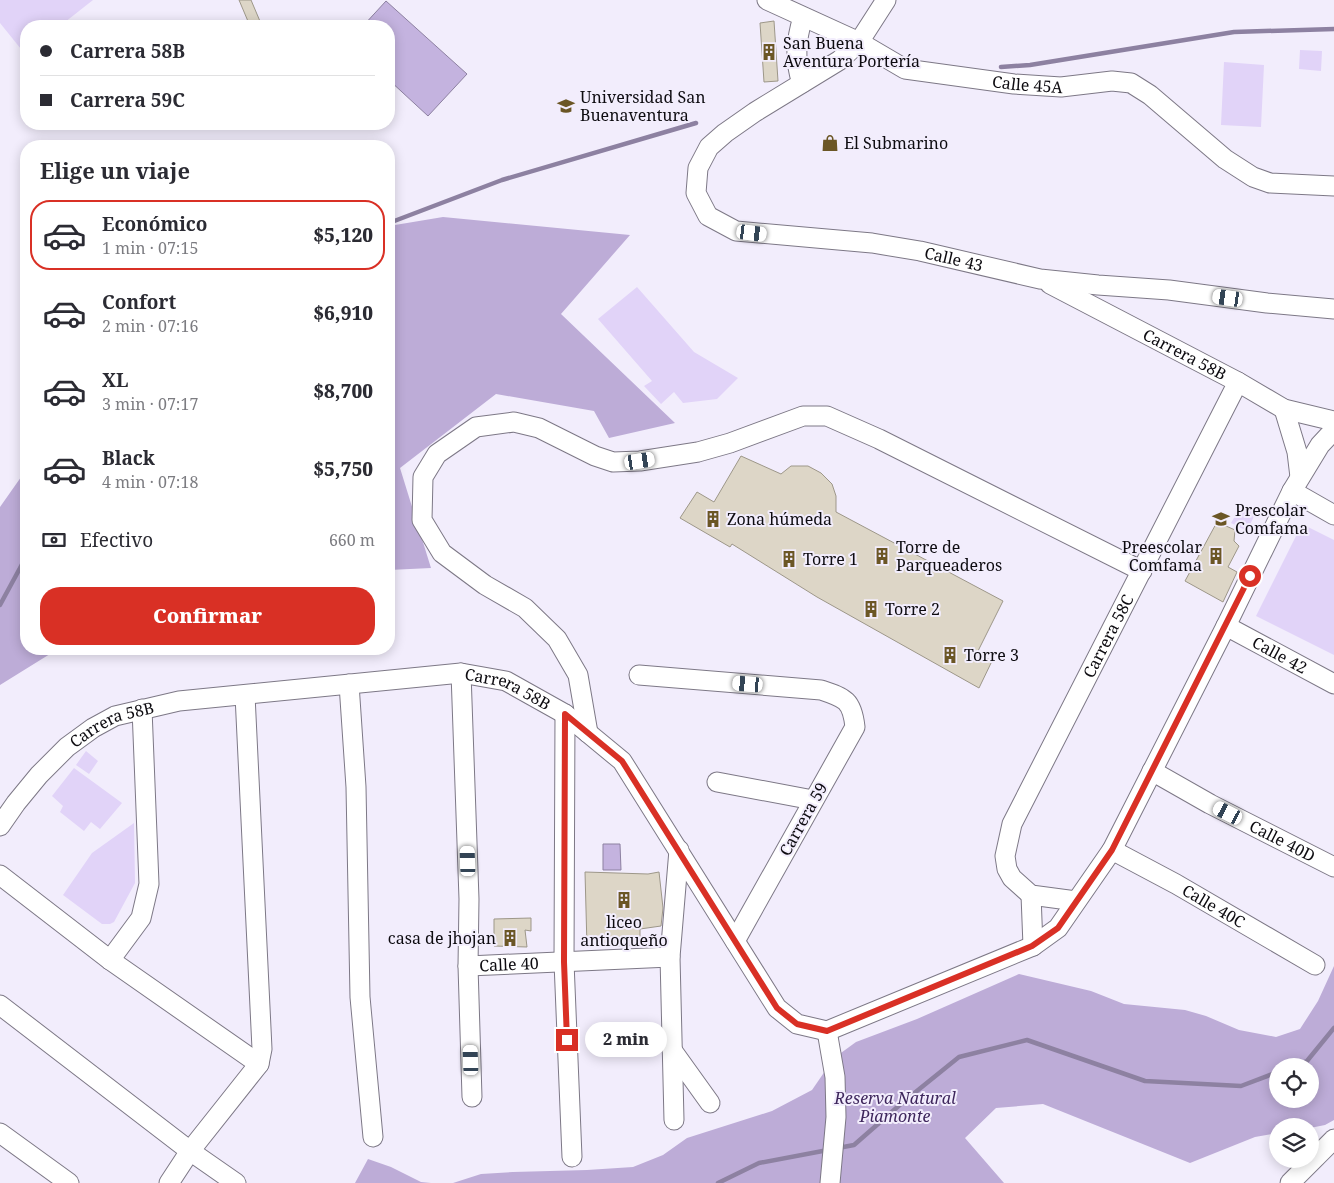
<!DOCTYPE html>
<html lang="es">
<head>
<meta charset="utf-8">
<style>
	:root { --surface:#fff; --page:#f2f2f3; --text:#2b2b33; --muted:#7c7c81; --line:#e1e1e2; --accent:#d93025 }
	body { margin:0; font-family:"Noto Serif",serif; background:var(--page); color:var(--text); height:100vh; display:flex; flex-direction:column; font-size:19px; white-space:nowrap }
	* { box-sizing:border-box; margin:0 }
	p { font-size:16px; color:var(--muted) }
	.icon { flex:none; width:28px; height:28px; fill:none; stroke:currentColor; stroke-width:2; stroke-linecap:round; stroke-linejoin:round }
	.map { position:relative; flex:1; overflow:hidden }
	.details { position:absolute; left:20px; top:140px; width:375px; height:515px; display:flex; flex-direction:column; background:var(--surface); border-radius:20px; box-shadow:0 2px 12px #0003 }
	.details>* { flex:none }
	.top-card { position:absolute; left:20px; top:20px; width:375px; height:110px; border-radius:20px; box-shadow:0 2px 12px #0003; display:grid; align-content:center; height:110px; padding:0 20px; background:var(--surface) }
	.fabs { position:absolute; left:1269px; top:1058px; display:grid; gap:10px }
	.fabs a { display:grid; place-items:center; width:50px; height:50px; border-radius:50%; background:var(--surface); box-shadow:0 2px 12px #0003; font-size:25px }
	.end { position:absolute; width:22px; height:22px; margin:-11px; border:6px solid #d93025; background:#fff; box-shadow:0 0 0 2px #fff }
	.from { border-radius:50% }
	.bubble { position:absolute; height:35px; border-radius:18px; background:var(--surface); box-shadow:0 2px 12px #0003; font-size:16px; font-weight:800; line-height:35px; text-align:center }
	.car { position:absolute; width:15px; height:30px; margin:-15px -8px; border-radius:6px; box-shadow:0 0 4px 1px #0007; background:linear-gradient(#fff 24%,#345 0 40%,#fff 0 76%,#345 0 86%,#fff 0) }
	.top-card b { display:flex; align-items:center; gap:18px; height:48px; font-size:19px }
	.top-card b+b { border-top:1px solid var(--line) }
	.top-card i { width:12px; height:12px; background:var(--text) }
	ul { padding:0; list-style:none }
	li { display:flex; align-items:center; gap:15px; height:70px; margin:0 10px 8px; padding:0 10px; border:2px solid transparent; border-radius:20px }
	li div { flex:1 }
	li b { display:block; font-size:19px }
	li em { font-style:normal; font-weight:800 }
	li.on { border-color:var(--accent) }
	li>.icon { width:45px; height:45px; stroke-width:1.5 }
	h2 { padding:0 20px; font-size:22px; line-height:60px }
	.pay { display:flex; align-items:center; gap:12px; height:55px; padding:0 20px; font-size:19px }
	.pay p { margin-inline-start:auto }
	.action { display:flex; gap:10px; margin-top:auto; padding:10px 20px }
	.action a { flex:1; height:58px; border-radius:20px; background:var(--accent); color:#fff; font-size:20px; font-weight:800; line-height:58px; text-align:center }
	.map>svg:first-child { display:block }
</style>
</head>
<body>
<div class="map">
<svg width="1334" height="1183" viewBox="0 0 1334 1183">
	<rect width="100%" height="100%" fill="#f2edfc"/>
	<!-- green -->
	<path fill="#e1d3f8" d="M 0,0 L 93,0 L 60,26 L 26,26 L 25,54 L 0,23 Z
		M 1300,50 L 1322,51 L 1321,71 L 1299,69 Z
		M 1224,62 L 1264,65 L 1261,127 L 1221,125 Z
		M 637,287 L 694,352 L 738,378 L 717,399 L 683,403 L 674,392 L 661,404 L 644,386 L 652,381 L 598,319 Z
		M 1242,504 L 1256,512 L 1247,531 L 1231,523 Z
		M 1302,524 L 1334,540 L 1334,655 L 1256,616 Z
		M 86,751 L 98,761 L 89,774 L 76,765 Z
		M 74,768 L 122,803 L 100,829 L 91,822 L 84,831 L 60,812 L 63,806 L 52,796 Z
		M 134,823 L 135,883 L 114,922 L 110,924 L 102,924 L 63,895 L 92,853 Z"/>
	<!-- forest -->
	<path fill="#bdacd7" fill-rule="evenodd" d="M 443,217 L 630,235 L 561,314 L 675,423 L 609,438 L 594,411 L 496,394 L 400,468 L 431,568 L 389,570 L 389,226 Z
		M 26,470 L 26,649 L 58,649 L 0,685 L 0,507 Z
		M 1334,966 L 1334,1120 L 1325,1125 L 1310,1128 L 1310,1126 L 1278,1126 L 1277,1133 L 1255,1137 L 1190,1163 L 1043,1104 L 996,1108 L 965,1138 L 1004,1183 L 453,1183 L 481,1174 L 513,1172 L 587,1170 L 633,1167 L 663,1155 L 687,1138 L 772,1111 L 812,1090 L 834,1058 L 856,1042 L 917,1019 L 1019,974 L 1091,991 L 1124,1004 L 1185,1010 L 1206,1016 L 1239,1030 L 1276,1037 L 1300,1029 L 1318,1001 ZM 1278,1066 L 1310,1066 L 1310,1099 L 1278,1099 Z
		M 368,1159 L 391,1167 L 421,1182 L 431,1183 L 355,1183 Z"/>
	<!-- water -->
	<path fill="#c4b3df" stroke="#8d81a1" d="M 386,1 L 467,74 L 428,116 L 389,80 L 389,26 L 363,26 Z
		M 603,844 L 620,844 L 621,870 L 603,870 Z"/>
	<g fill="none" stroke-linecap="round" stroke-linejoin="round">
		<!-- stream -->
		<path stroke="#8d81a1" stroke-width="4.5" d="M 1001,67 L 1030,65 L 1234,32 L 1334,29
			M 389,223 L 502,180 L 696,123
			M 0,605 L 26,557
			M 1293,1066 L 1307,1061 L 1334,1028
			M 838,1148 L 854,1145 L 902,1103 L 959,1057 L 1027,1040 L 1145,1081 L 1241,1086 L 1278,1072
			M 718,1183 L 759,1163 L 828,1150"/>
	</g>
	<!-- building -->
	<path fill="#ddd6c7" stroke="#9d9789" d="M 239,0 L 251,0 L 262,26 L 250,26 Z
		M 774,21 L 778,81 L 764,82 L 760,23 Z
		M 741,456 L 781,474 L 791,466 L 808,466 L 821,473 L 832,484 L 836,496 L 836,512 L 1003,601 L 977,653 L 992,661 L 979,688 L 817,597 L 732,544 L 730,547 L 680,518 L 697,492 L 714,502 Z
		M 1217,522 L 1235,530 L 1234,541 L 1239,546 L 1228,567 L 1237,572 L 1223,602 L 1185,581 Z
		M 585,872 L 648,874 L 659,872 L 663,908 L 661,926 L 640,929 L 640,945 L 587,947 Z
		M 531,918 L 531,931 L 525,930 L 527,947 L 494,946 L 494,919 Z"/>
	<g fill="none" stroke-linecap="round" stroke-linejoin="round">
		<!-- minor casing -->
		<g stroke="#7d7886" stroke-width="21">
			<g id="minor">
				<path id="s1" d="M 767,0 L 859,42 L 905,69 L 1014,84 L 1061,87 L 1112,81 L 1131,83 L 1150,95 L 1225,159 L 1253,177 L 1270,183 L 1334,186"/>
				<path id="s2" d="M 886,0 L 859,42 L 840,60 L 755,112 L 725,133 L 709,147 L 698,168 L 696,193 L 708,216 L 736,231 L 872,243 L 920,251 L 1040,279 L 1098,285 L 1169,290 L 1267,303 L 1334,309"/>
				<path d="M 802,83 C 794,60 796,40 803,17"/>
				<path id="s3" d="M 1050,284 L 1238,382 L 1284,409 L 1334,421"/>
				<path d="M 1284,409 L 1297,452 L 1300,477"/>
				<path d="M 1292,491 L 1334,515"/>
				<path id="s4" d="M 1226,626 L 1334,684"/>
				<path d="M 461,673 L 469,899 L 468,966 L 472,1097"/>
				<path d="M 639,675 L 821,690 C 845,698 852,700 855,727 L 735,941"/>
				<path d="M 349,684 L 356,787 L 360,997 L 373,1137"/>
				<path d="M 565,714 L 564,962 L 572,1157"/>
				<path d="M 588,733 L 578,675 L 557,639 L 525,608 L 485,585 L 442,553 L 422,520 L 423,477 L 437,454 L 476,427 L 514,422 L 539,428 L 595,456 L 613,462 L 640,461 L 698,452 L 730,443 L 803,416 L 827,416 L 879,439 L 1142,571"/>
				<path id="s5" d="M 1152,771 L 1210,804 L 1334,867"/>
				<path d="M 717,782 L 813,800"/>
				<path id="s6" d="M 0,826 L 16,803 L 39,775 L 67,747 L 93,728 L 115,716 L 179,701 L 461,673 L 506,681 L 565,714 L 622,761 L 777,1008 L 797,1024 L 827,1031 L 1033,946 L 1058,928 L 1112,850 L 1226,626 L 1292,491 L 1320,445 L 1334,430"/>
				<path id="s7" d="M 1112,850 L 1176,884 L 1315,965"/>
				<path d="M 0,875 L 110,960 L 259,1064"/>
				<path d="M 1031,895 L 1033,946"/>
				<path id="s8" d="M 1076,901 L 1031,895 L 1012,878 L 1007,869 L 1005,856 L 1012,824 L 1238,382"/>
				<path d="M 110,960 L 141,918 L 149,884 L 142,709"/>
				<path id="s9" d="M 468,966 L 670,957"/>
				<path d="M 0,1005 L 190,1151 L 236,1183"/>
				<path d="M 827,1031 L 835,1077 L 836,1117 L 830,1183"/>
				<path d="M 672,1050 L 710,1103"/>
				<path d="M 674,1120 L 670,957 L 679,850"/>
				<path d="M 0,1133 L 69,1183"/>
				<path d="M 169,1183 L 190,1151 L 259,1064 L 262,1049 L 245,695"/>
				<path d="M 1290,1183 L 1334,1139"/>
			</g>
		</g>
		<!-- minor -->
		<use href="#minor" stroke="#fff" stroke-width="19"/>
	</g>
	<g fill="none" stroke-linecap="round" stroke-linejoin="round">
		<!-- route -->
		<path stroke="#d93025" stroke-width="6" d="M 567,1040 L 564,962 L 565,714 L 622,761 L 777,1008 L 797,1024 L 827,1031 L 1032,946 L 1058,928 L 1112,850 L 1250,576"/>
	</g>
	<!-- icons -->
	<defs>
		<g id="building-bare" transform="scale(1.35)"><path d="M-4-6H4V6H1V3H-1V6H-4ZM-2.5-4.3h1.7v1.8h-1.7ZM.8-4.3h1.7v1.8H.8ZM-2.5-1h1.7V.8h-1.7ZM.8-1h1.7V.8H.8Z" fill="#6b5625" stroke="#f2edfc" stroke-width="2.5" paint-order="stroke"/></g>
		<g id="university-bare" transform="scale(1.35)"><path d="M0-5L7-2L0 1L-7-2ZM-4 1L0 2.5L4 1V4Q0 6-4 4Z" fill="#6b5625" stroke="#f2edfc" stroke-width="2.5" paint-order="stroke"/></g>
		<g id="shop-bare" transform="scale(1.35)"><path d="M-5-2.5h2.3a2.7 3.5 0 0 1 5.4 0H5L5.5 6h-11ZM-1.5-2.5h3a1.5 2.3 0 0 0-3 0Z" fill="#6b5625" stroke="#f2edfc" stroke-width="2.5" paint-order="stroke"/></g>
		<g id="school-bare" transform="scale(1.35)"><path d="M0-5L7-2L0 1L-7-2ZM-4 1L0 2.5L4 1V4Q0 6-4 4Z" fill="#6b5625" stroke="#f2edfc" stroke-width="2.5" paint-order="stroke"/></g>
	</defs>
	<g fill-rule="evenodd">
		<use href="#building-bare" x="769" y="52"/>
		<use href="#university-bare" x="566" y="106"/>
		<use href="#shop-bare" x="830" y="143"/>
		<use href="#building-bare" x="713" y="519"/>
		<use href="#school-bare" x="1221" y="519"/>
		<use href="#building-bare" x="882" y="556"/>
		<use href="#building-bare" x="1216" y="556"/>
		<use href="#building-bare" x="789" y="559"/>
		<use href="#building-bare" x="871" y="609"/>
		<use href="#building-bare" x="950" y="655"/>
		<use href="#building-bare" x="624" y="900"/>
		<use href="#building-bare" x="510" y="938"/>
	</g>
	<g text-anchor="middle" stroke-width="4" stroke-linejoin="round" paint-order="stroke">
		<!-- poi labels -->
		<g font-size="16" fill="#0d0b10" stroke="#f2edfc" text-anchor="start">
			<text x="783" y="49">San Buena<tspan x="783" dy="18">Aventura Portería</tspan></text>
			<text x="580" y="103">Universidad San<tspan x="580" dy="18">Buenaventura</tspan></text>
			<text x="844" y="149">El Submarino</text>
			<text x="1235" y="516">Prescolar<tspan x="1235" dy="18">Comfama</tspan></text>
			<text x="727" y="525">Zona húmeda</text>
			<text x="896" y="553">Torre de<tspan x="896" dy="18">Parqueaderos</tspan></text>
			<text x="1202" y="553" text-anchor="end">Preescolar<tspan x="1202" dy="18">Comfama</tspan></text>
			<text x="803" y="565">Torre 1</text>
			<text x="885" y="615">Torre 2</text>
			<text x="964" y="661">Torre 3</text>
			<text x="624" y="928" text-anchor="middle">liceo<tspan x="624" dy="18">antioqueño</tspan></text>
			<text x="496" y="944" text-anchor="end">casa de jhojan</text>
		</g>
		<!-- street labels -->
		<g font-size="16" fill="#0d0b10" stroke="#f2edfc">
			<text dy="6" stroke="none"><textPath href="#s1" startOffset="278">Calle 45A</textPath></text>
			<text dy="6" stroke="none"><textPath href="#s2" startOffset="560">Calle 43</textPath></text>
			<text dy="6" stroke="none"><textPath href="#s3" startOffset="152">Carrera 58B</textPath></text>
			<text dy="6" stroke="none"><textPath href="#s8" startOffset="338">Carrera 58C</textPath></text>
			<text dy="6" stroke="none"><textPath href="#s4" startOffset="61">Calle 42</textPath></text>
			<text dy="6" stroke="none"><textPath href="#s6" startOffset="560">Carrera 58B</textPath></text>
			<text dy="6" stroke="none"><textPath href="#s6" startOffset="155">Carrera 58B</textPath></text>
			<text transform="translate(803 819) rotate(-61)" y="6">Carrera 59</text>
			<text dy="6" stroke="none"><textPath href="#s5" startOffset="148">Calle 40D</textPath></text>
			<text dy="6" stroke="none"><textPath href="#s7" startOffset="116">Calle 40C</textPath></text>
			<text dy="6" stroke="none"><textPath href="#s9" startOffset="41">Calle 40</textPath></text>
		</g>
		<!-- park labels -->
		<g font-size="16" font-style="italic" fill="#3e265c" stroke="#f2edfc">
			<text x="895" y="1104">Reserva Natural<tspan x="895" dy="18">Piamonte</tspan></text>
		</g>
	</g>
</svg>
<div class="fabs">
<a><svg class="icon" aria-label="locate" viewBox="0 0 24 24"><circle cx="12" cy="12" r="6"/><path d="M12 2v4M12 18v4M2 12h4M18 12h4"/></svg></a>
<a><svg class="icon" aria-label="layers" viewBox="0 0 24 24"><path d="M12 4l9 5-9 5-9-5zM3 14l9 5 9-5"/></svg></a>
</div>
<i class="end from" style="left:1250px;top:576px"></i>
<i class="end" style="left:567px;top:1040px"></i>
<div class="bubble" style="left:585px;top:1022px;width:82px">2 min</div>
<i class="car" style="left:752px;top:233px;rotate:97deg"></i>
<i class="car" style="left:1228px;top:298px;rotate:278deg"></i>
<i class="car" style="left:640px;top:461px;rotate:81deg"></i>
<i class="car" style="left:748px;top:684px;rotate:275deg"></i>
<i class="car" style="left:1228px;top:813px;rotate:297deg"></i>
<i class="car" style="left:468px;top:861px;rotate:358deg"></i>
<i class="car" style="left:471px;top:1060px;rotate:358deg"></i>
<div class="top-card">
<b><i class="from"></i>Carrera 58B</b>
<b><i></i>Carrera 59C</b>
</div>
<section class="details">
<h2>Elige un viaje</h2>
<ul>
<li class="on"><svg class="icon" aria-label="car" viewBox="0 0 24 24"><path d="M5 17H2v-5l4-1 3-4h7l3 4 3 1v5h-3M9 17h6M6 11h13"/><circle cx="7" cy="17" r="2"/><circle cx="17" cy="17" r="2"/></svg><div><b>Económico</b><p>1 min · 07:15</p></div><em>$5,120</em></li>
<li><svg class="icon" aria-label="car" viewBox="0 0 24 24"><path d="M5 17H2v-5l4-1 3-4h7l3 4 3 1v5h-3M9 17h6M6 11h13"/><circle cx="7" cy="17" r="2"/><circle cx="17" cy="17" r="2"/></svg><div><b>Confort</b><p>2 min · 07:16</p></div><em>$6,910</em></li>
<li><svg class="icon" aria-label="car" viewBox="0 0 24 24"><path d="M5 17H2v-5l4-1 3-4h7l3 4 3 1v5h-3M9 17h6M6 11h13"/><circle cx="7" cy="17" r="2"/><circle cx="17" cy="17" r="2"/></svg><div><b>XL</b><p>3 min · 07:17</p></div><em>$8,700</em></li>
<li><svg class="icon" aria-label="car" viewBox="0 0 24 24"><path d="M5 17H2v-5l4-1 3-4h7l3 4 3 1v5h-3M9 17h6M6 11h13"/><circle cx="7" cy="17" r="2"/><circle cx="17" cy="17" r="2"/></svg><div><b>Black</b><p>4 min · 07:18</p></div><em>$5,750</em></li>
</ul>
<div class="pay"><svg class="icon" aria-label="cash" viewBox="0 0 24 24"><path d="M3 7h18v10H3z"/><circle cx="12" cy="12" r="2"/></svg>Efectivo<p>660 m</p></div>
<div class="action"><a>Confirmar</a></div>
</section>
</div>
</body>
</html>
